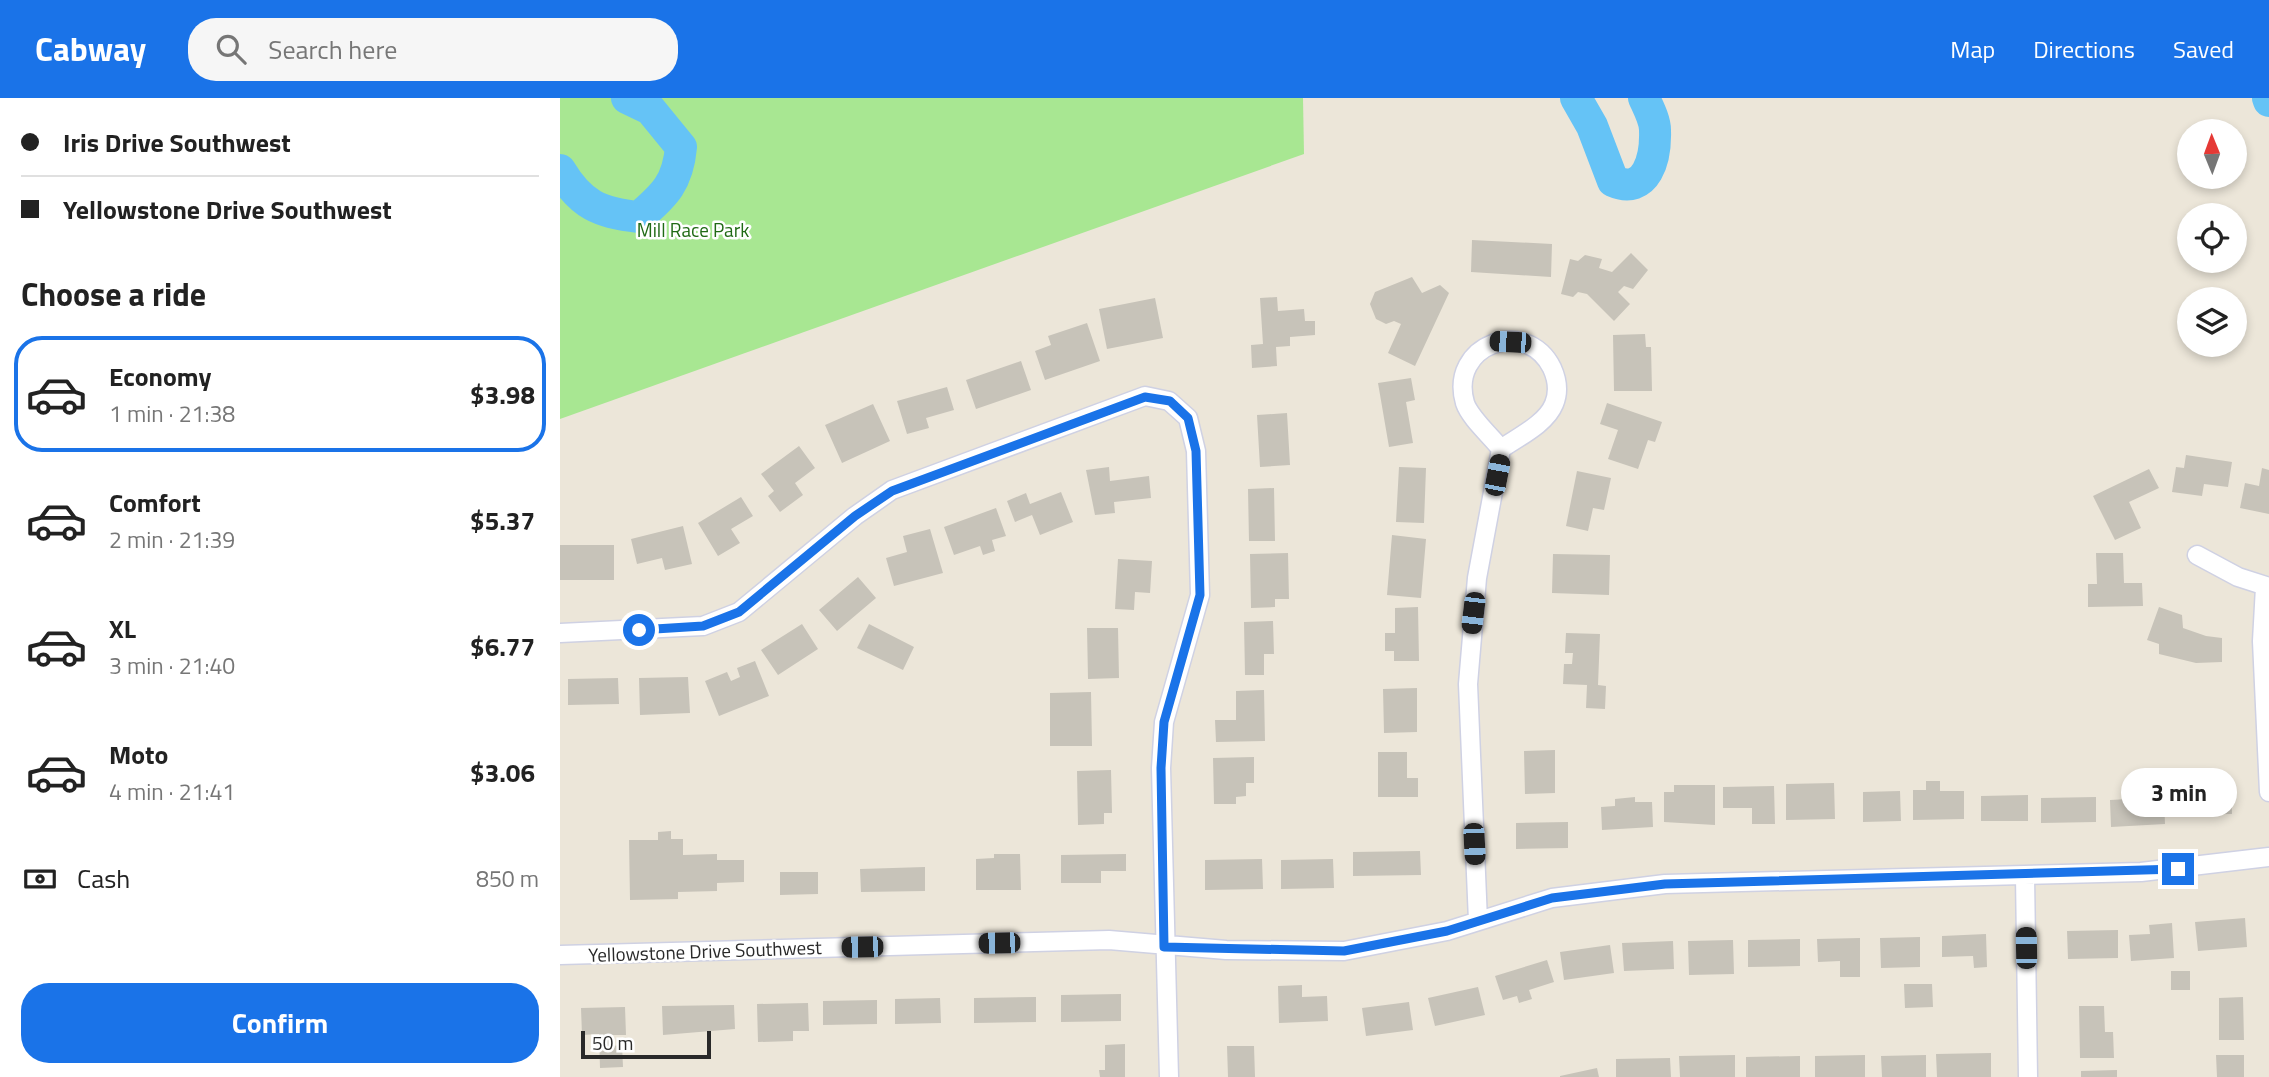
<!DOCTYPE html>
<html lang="en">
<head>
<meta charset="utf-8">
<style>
	:root { --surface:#fff; --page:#f6f6f6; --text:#222; --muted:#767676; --line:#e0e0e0; --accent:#1a73e8 }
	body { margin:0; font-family:"Titillium Web",sans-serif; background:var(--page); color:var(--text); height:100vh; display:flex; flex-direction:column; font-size:26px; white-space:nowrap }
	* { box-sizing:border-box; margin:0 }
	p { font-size:23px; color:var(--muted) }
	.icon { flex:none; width:38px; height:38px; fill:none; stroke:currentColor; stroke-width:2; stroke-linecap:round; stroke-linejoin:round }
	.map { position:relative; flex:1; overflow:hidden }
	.panel { display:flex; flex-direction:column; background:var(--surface); width:560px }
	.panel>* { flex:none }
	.hud { display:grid; align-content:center; height:154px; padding:0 21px; background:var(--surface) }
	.needle { width:46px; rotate:359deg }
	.controls { position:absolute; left:1617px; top:21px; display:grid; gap:14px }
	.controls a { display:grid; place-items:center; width:70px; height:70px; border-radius:50%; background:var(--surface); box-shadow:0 4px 10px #0003; font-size:35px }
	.scale { position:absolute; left:21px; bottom:18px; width:130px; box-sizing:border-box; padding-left:7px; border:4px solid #292929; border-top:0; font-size:19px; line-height:24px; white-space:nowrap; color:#292929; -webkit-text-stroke:5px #fff; paint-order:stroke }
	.end { position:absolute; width:32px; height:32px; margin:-16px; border:9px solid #1a73e8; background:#fff; box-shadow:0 0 0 4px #fff }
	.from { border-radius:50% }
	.bubble { position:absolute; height:49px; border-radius:24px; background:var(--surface); box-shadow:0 4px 10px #0003; font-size:23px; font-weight:700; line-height:49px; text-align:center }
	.car { position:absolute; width:21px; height:42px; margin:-21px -10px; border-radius:9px; box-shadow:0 0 5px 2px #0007; background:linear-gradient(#222 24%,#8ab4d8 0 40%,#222 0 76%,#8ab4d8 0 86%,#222 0) }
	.hud b { display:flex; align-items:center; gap:24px; height:66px; font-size:26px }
	.hud b+b { border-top:2px solid var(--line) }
	.hud i { width:18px; height:18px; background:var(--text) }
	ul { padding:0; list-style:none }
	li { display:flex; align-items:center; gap:21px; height:116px; margin:0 14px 10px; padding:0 7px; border:4px solid transparent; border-radius:28px }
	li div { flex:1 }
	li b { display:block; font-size:26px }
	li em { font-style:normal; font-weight:700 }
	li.on { border-color:var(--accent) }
	li>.icon { width:63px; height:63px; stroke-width:1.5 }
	h2 { padding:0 21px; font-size:32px; line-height:84px }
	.pay { display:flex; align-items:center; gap:18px; height:77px; padding:0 21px; font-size:26px }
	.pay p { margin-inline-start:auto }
	.primary-button { display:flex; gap:14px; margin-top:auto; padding:14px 21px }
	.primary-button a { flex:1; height:80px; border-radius:28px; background:var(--accent); color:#fff; font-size:28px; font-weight:700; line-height:80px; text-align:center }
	header { display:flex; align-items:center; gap:42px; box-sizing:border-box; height:98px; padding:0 35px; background:var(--accent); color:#fff }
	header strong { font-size:33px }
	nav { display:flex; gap:38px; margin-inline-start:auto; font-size:24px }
	.search { width:490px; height:63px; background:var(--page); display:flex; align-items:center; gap:18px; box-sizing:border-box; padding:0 24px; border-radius:28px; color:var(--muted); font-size:26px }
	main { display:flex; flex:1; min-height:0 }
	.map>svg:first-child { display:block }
</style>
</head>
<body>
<header>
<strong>Cabway</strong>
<div class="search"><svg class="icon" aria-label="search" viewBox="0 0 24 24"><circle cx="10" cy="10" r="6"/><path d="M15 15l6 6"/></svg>Search here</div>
<nav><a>Map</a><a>Directions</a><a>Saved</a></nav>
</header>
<main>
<section class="panel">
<div class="hud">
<b><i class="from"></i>Iris Drive Southwest</b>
<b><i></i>Yellowstone Drive Southwest</b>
</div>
<h2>Choose a ride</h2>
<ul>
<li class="on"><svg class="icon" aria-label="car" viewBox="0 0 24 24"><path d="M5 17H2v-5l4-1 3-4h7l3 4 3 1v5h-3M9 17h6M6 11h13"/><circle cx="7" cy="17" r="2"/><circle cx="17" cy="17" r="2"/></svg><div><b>Economy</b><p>1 min · 21:38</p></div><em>$3.98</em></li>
<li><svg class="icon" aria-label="car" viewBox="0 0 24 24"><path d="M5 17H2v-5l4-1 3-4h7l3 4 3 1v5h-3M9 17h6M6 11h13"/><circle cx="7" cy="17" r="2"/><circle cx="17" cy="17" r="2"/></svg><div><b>Comfort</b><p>2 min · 21:39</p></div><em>$5.37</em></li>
<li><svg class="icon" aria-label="car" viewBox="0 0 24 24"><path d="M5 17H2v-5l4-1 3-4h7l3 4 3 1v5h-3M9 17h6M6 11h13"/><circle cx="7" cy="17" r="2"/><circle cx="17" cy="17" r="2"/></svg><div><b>XL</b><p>3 min · 21:40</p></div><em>$6.77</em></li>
<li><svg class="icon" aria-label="car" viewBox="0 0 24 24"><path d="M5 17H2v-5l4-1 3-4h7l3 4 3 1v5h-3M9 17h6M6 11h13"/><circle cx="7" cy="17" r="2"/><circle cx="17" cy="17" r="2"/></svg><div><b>Moto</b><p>4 min · 21:41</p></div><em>$3.06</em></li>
</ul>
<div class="pay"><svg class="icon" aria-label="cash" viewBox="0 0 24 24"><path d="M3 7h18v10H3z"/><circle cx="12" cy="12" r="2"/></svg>Cash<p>850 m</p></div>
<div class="primary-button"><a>Confirm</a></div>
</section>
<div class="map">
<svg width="1709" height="979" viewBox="0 0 1709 979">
	<rect width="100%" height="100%" fill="#ece6d9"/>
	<!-- green -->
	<path fill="#a8e792" d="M 0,0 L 743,0 L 744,56 L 0,321 Z"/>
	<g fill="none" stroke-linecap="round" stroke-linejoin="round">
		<!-- river -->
		<path stroke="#65c3f6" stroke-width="32" d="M 1016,0 L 1032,28 L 1053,83 C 1087,98 1096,60 1095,32 C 1095,22 1088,9 1084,0
			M 1708,0 L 1709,3
			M 0,72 C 21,107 40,115 79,119 C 105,97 118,84 121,49 L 90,11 L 67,0"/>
	</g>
	<!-- building -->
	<path fill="#c7c3b9" d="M 912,142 L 992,146 L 991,179 L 911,174 Z
		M 1071,155 L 1088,172 L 1073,191 L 1064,188 L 1058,194 L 1070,206 L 1054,223 L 1027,196 L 1018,194 L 1013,199 L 1001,196 L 1010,161 L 1018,163 L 1025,157 L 1042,161 L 1039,170 L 1052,174 Z
		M 852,179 L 862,195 L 880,187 L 889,195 L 855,268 L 828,255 L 841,226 L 834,223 L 826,226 L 816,221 L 810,206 L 815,194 Z
		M 717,199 L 718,213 L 744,211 L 745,223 L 755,223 L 755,237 L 730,239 L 730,248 L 716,249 L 717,268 L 692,270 L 691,247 L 703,246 L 700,200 Z
		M 595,200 L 603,240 L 547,251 L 539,211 Z
		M 527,225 L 540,263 L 485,282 L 475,253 L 491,247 L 488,238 Z
		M 1085,236 L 1086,249 L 1091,249 L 1092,293 L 1054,293 L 1053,237 Z
		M 461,263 L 471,292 L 416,311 L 406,282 Z
		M 851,280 L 855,302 L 846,304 L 853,345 L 829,349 L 818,285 Z
		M 387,289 L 394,312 L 366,320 L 369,330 L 347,336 L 337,303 Z
		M 1047,305 L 1102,324 L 1095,344 L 1088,342 L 1078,371 L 1048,361 L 1058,332 L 1040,326 Z
		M 313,306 L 330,343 L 282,365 L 265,327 Z
		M 727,315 L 730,367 L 700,369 L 697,317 Z
		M 239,348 L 255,370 L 235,385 L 243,397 L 220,414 L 208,398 L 214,393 L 201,376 Z
		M 1626,357 L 1672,364 L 1668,389 L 1644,386 L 1642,398 L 1612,394 L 1616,369 L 1624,370 Z
		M 549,369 L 550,383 L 589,378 L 591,400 L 554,404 L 555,415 L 535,417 L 526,372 Z
		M 839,369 L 866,370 L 864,425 L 836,424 Z
		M 1702,370 L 1709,372 L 1709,416 L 1680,410 L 1685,385 L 1699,388 Z
		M 1589,371 L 1599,390 L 1569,404 L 1581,430 L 1555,442 L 1533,398 Z
		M 1017,373 L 1051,380 L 1044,412 L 1033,410 L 1028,433 L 1006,428 Z
		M 714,390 L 715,443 L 689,443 L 688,391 Z
		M 501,394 L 513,424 L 480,437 L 472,417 L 455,424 L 447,403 L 466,395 L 470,406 Z
		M 181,399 L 193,418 L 171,431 L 180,445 L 158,458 L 138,425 Z
		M 436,410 L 446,438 L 432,442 L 435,453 L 423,457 L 420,448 L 394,457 L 384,429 Z
		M 123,428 L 132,466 L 105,472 L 102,460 L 77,466 L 71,441 Z
		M 370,431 L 383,475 L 334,488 L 326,460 L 347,454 L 343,438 Z
		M 832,437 L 866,441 L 861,500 L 827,497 Z
		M 0,447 L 54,447 L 54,482 L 0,482 Z
		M 728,455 L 729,501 L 715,501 L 715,509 L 691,510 L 690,456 Z
		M 1536,455 L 1563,455 L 1564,485 L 1582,485 L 1583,508 L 1528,509 L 1528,486 L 1537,486 Z
		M 993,456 L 1050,457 L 1049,497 L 992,495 Z
		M 558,461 L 592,463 L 590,495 L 575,494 L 574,512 L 555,511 Z
		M 298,479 L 316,500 L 277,533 L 259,512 Z
		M 858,509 L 859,563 L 834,563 L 834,553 L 825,553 L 825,535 L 835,535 L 835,510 Z
		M 1599,509 L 1622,517 L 1623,530 L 1646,538 L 1662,540 L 1662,564 L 1636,565 L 1599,556 L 1599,546 L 1587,542 Z
		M 713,523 L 714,556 L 704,556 L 704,577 L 685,577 L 684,524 Z
		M 242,526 L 258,551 L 218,577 L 201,552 Z
		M 309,526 L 354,549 L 343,572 L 297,550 Z
		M 527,530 L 558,530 L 559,580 L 528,581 Z
		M 1006,535 L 1040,536 L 1038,587 L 1046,588 L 1045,611 L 1026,610 L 1027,587 L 1003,586 L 1004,566 L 1012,566 L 1013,555 L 1005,555 Z
		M 195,563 L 209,598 L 159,618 L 145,583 L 167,574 L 171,583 L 180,579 L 177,570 Z
		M 128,579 L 130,615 L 80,617 L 79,580 Z
		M 58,580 L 59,606 L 8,607 L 8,581 Z
		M 857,590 L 857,634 L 824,635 L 823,591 Z
		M 704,592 L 705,643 L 656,644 L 655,622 L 676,622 L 676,593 Z
		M 531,594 L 532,648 L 490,648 L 490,595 Z
		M 995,652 L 995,695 L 965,696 L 964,653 Z
		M 818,654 L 847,654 L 847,680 L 858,680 L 858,699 L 818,699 Z
		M 694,659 L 694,685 L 686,685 L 686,698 L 676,699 L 676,706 L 654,706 L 653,660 Z
		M 551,672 L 552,715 L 544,715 L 544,726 L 518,727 L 517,673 Z
		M 1653,681 L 1653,686 L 1671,686 L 1672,716 L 1618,717 L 1617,691 L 1632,690 L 1632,682 Z
		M 1366,683 L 1380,683 L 1380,693 L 1404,693 L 1404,721 L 1353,722 L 1353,692 L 1366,692 Z
		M 1274,685 L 1275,721 L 1226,722 L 1226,686 Z
		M 1114,687 L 1155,687 L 1155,727 L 1104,724 L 1104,694 L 1114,694 Z
		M 1214,688 L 1215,726 L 1192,726 L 1192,710 L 1163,710 L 1163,689 Z
		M 1340,693 L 1341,723 L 1303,724 L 1303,694 Z
		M 1468,697 L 1468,723 L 1421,723 L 1421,698 Z
		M 1075,699 L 1075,704 L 1092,704 L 1093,729 L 1042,732 L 1041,709 L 1055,708 L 1055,701 Z
		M 1536,699 L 1536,724 L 1481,725 L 1481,700 Z
		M 1604,699 L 1605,726 L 1551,729 L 1550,702 Z
		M 1008,724 L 1008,750 L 956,751 L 956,725 Z
		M 111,733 L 111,741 L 123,741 L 123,757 L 157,756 L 157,762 L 184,762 L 184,784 L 157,785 L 157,793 L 118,794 L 118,801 L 70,802 L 69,742 L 98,742 L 98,734 Z
		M 860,753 L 861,777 L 793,778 L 793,754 Z
		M 434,756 L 460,756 L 461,792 L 416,792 L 416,761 L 434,760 Z
		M 566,756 L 566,773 L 541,773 L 541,785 L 501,785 L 501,757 Z
		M 702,761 L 703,791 L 645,792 L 645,762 Z
		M 773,761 L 774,790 L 721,791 L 721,762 Z
		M 365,769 L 365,793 L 301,794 L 300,771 Z
		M 220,774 L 258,774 L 258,796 L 220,797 Z
		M 1685,820 L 1687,849 L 1638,853 L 1635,824 Z
		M 1612,825 L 1614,860 L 1571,863 L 1569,837 L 1590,836 L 1589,827 Z
		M 1558,832 L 1558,860 L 1508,861 L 1507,833 Z
		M 1426,836 L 1427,869 L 1414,870 L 1413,858 L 1382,859 L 1382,838 Z
		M 1360,839 L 1360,869 L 1321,870 L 1320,840 Z
		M 1300,840 L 1300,879 L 1280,879 L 1280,863 L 1258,864 L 1257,841 Z
		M 1240,841 L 1240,868 L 1188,869 L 1188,842 Z
		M 1173,842 L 1174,876 L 1129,877 L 1128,843 Z
		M 1113,843 L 1114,871 L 1064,873 L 1062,845 Z
		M 1050,847 L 1054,875 L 1004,882 L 1000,854 Z
		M 987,862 L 994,884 L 969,892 L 972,901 L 959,905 L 957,898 L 943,902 L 935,878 Z
		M 1611,873 L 1630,873 L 1630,892 L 1611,892 Z
		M 1344,886 L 1372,886 L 1373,909 L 1345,910 Z
		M 742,887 L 742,899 L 767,898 L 768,923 L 719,925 L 718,888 Z
		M 918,889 L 925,917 L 875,928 L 868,900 Z
		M 561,896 L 561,923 L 501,924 L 501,897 Z
		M 476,899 L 476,924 L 414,925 L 414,900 Z
		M 1683,899 L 1684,942 L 1659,942 L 1659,900 Z
		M 380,900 L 381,925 L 335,926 L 335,901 Z
		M 317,902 L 317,926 L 263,927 L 263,903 Z
		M 849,904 L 853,932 L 806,938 L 802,910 Z
		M 248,905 L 249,933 L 233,933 L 233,943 L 198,944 L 197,906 Z
		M 174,907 L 175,931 L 103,937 L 102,908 Z
		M 1519,908 L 1544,908 L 1545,934 L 1553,934 L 1554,960 L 1520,960 Z
		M 65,909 L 66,937 L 52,937 L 52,948 L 62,947 L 63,969 L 40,970 L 39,936 L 22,937 L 21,910 Z
		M 565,946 L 565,979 L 540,979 L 539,972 L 545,972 L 545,947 Z
		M 667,948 L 694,948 L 695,979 L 668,979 Z
		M 1431,955 L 1431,979 L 1377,979 L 1376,956 Z
		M 1175,957 L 1175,979 L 1120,979 L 1119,958 Z
		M 1305,957 L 1305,979 L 1255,979 L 1255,958 Z
		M 1366,957 L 1366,979 L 1322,979 L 1321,958 Z
		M 1656,957 L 1684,957 L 1684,979 L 1657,979 Z
		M 1240,958 L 1240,979 L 1186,979 L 1186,959 Z
		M 1110,960 L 1111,979 L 1056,979 L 1056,961 Z
		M 1037,970 L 1039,979 L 1000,979 L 1000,978 Z
		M 1557,972 L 1557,979 L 1521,979 L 1521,973 Z"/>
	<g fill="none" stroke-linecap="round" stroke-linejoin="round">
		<!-- minor casing -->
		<g stroke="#cfd1e3" stroke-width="21">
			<path id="minor" d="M 1637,457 L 1678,479 L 1709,489
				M 1705,489 L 1702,543 L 1709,694
				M 0,535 L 143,528 L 179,514 L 295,418 L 332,392 L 585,298 L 609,303 L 628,320 L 636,353 L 640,497 L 604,624 L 601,670 L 609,979
				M 1465,778 L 1468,979
				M 918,823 L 908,586 L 917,480 L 941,351 C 958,339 986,326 994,306 C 999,294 997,281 992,270 C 966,218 888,247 905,305 C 910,320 931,338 941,351
				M 0,857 L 549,842 L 666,852 L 784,853 L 887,833 L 992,800 L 1105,786 L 1581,774 L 1709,759"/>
		</g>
		<!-- minor -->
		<use href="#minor" stroke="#fff" stroke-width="18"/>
	</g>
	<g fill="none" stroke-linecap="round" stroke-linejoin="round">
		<!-- route -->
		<path stroke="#1a73e8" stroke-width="9" d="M 79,532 L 143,528 L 179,514 L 295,418 L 332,393 L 585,299 L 610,303 L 628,320 L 636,353 L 640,497 L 604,624 L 601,670 L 604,849 L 784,853 L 887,833 L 992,800 L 1105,786 L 1618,771"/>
	</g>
	<g text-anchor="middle" stroke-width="5" stroke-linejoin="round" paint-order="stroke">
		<!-- park labels -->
		<g font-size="19" fill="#206a15" stroke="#fff">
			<text x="133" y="139">Mill Race Park</text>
		</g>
		<!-- street labels -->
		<g font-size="19" fill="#292929" stroke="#fff">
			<text transform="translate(145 853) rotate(-2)" y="7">Yellowstone Drive Southwest</text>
		</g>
	</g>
</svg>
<div class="controls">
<a><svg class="needle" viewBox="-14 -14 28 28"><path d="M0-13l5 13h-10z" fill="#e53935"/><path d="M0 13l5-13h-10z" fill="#767676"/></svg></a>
<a><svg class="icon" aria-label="locate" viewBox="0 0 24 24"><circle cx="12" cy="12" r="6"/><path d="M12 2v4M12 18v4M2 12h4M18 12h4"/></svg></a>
<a><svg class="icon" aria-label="layers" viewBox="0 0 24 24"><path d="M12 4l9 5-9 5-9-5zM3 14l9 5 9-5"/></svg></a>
</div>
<div class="scale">50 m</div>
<i class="end from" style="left:79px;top:532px"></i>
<i class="end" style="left:1618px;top:771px"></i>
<div class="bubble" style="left:1561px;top:670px;width:116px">3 min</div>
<i class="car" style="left:950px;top:244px;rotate:273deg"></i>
<i class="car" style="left:937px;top:377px;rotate:11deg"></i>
<i class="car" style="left:913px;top:515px;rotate:187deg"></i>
<i class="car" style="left:914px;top:746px;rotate:177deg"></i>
<i class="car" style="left:439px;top:845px;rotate:269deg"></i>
<i class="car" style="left:302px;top:849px;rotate:269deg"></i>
<i class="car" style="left:1466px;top:850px;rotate:359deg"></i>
</div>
</main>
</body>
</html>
